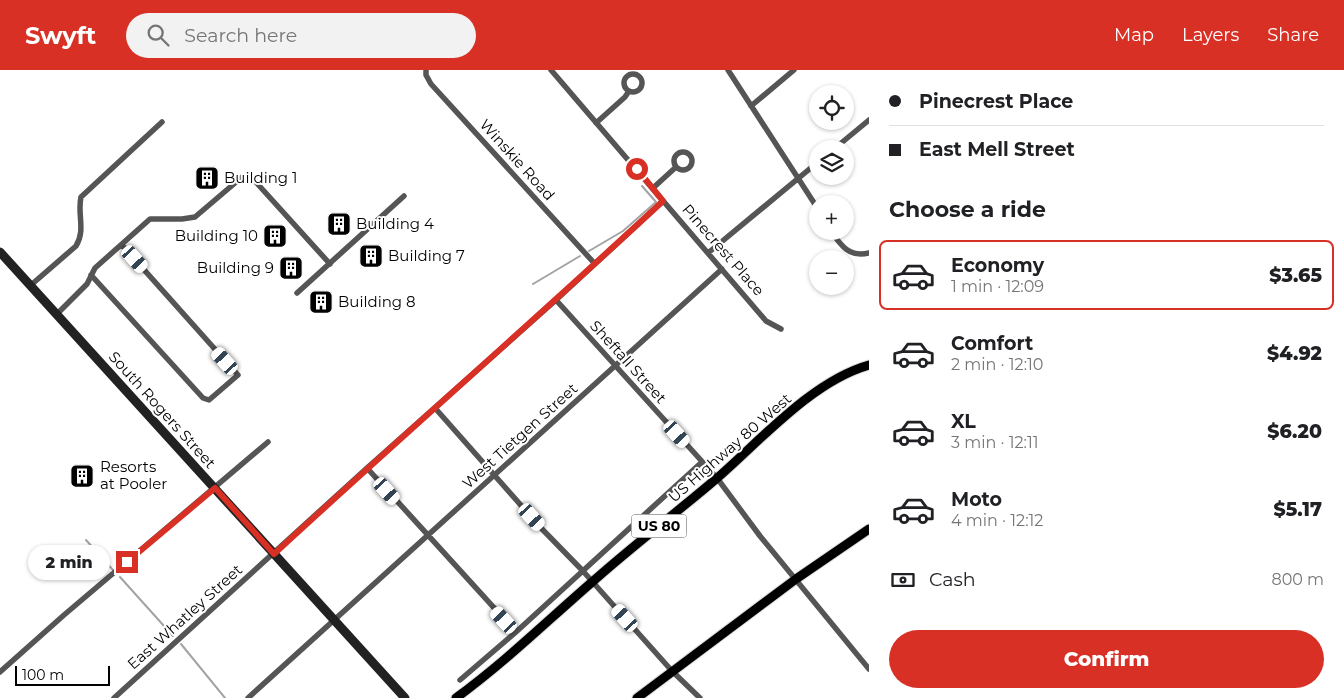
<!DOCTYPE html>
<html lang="en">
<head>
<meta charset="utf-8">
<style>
	:root { --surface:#fff; --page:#f2f2f2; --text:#202124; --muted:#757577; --line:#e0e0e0; --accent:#d93025 }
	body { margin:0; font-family:Montserrat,sans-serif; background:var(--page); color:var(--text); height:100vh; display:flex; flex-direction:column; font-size:19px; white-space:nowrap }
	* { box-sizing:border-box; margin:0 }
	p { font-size:16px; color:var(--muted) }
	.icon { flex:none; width:28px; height:28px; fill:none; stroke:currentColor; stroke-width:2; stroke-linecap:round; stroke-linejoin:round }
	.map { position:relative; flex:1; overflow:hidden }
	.drawer { display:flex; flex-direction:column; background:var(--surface); width:475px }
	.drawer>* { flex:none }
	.guide { display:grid; align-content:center; height:110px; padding:0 20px; background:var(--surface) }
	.fabs { position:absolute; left:809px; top:15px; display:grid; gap:10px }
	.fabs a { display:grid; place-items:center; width:45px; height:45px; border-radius:50%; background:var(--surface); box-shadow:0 1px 4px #0004; font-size:25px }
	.scale { position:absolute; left:15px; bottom:12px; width:95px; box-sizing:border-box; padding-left:5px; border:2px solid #000; border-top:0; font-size:14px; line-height:18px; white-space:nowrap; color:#000; -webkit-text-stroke:4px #fff; paint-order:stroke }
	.end { position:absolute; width:22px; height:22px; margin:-11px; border:6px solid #d93025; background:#fff; box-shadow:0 0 0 2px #fff }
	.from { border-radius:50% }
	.bubble { position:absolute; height:35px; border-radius:18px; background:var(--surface); box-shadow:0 1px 4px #0004; font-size:16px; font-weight:800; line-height:35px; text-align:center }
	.car { position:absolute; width:15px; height:30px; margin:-15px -8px; border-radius:6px; box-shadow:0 0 4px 1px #0007; background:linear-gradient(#fff 24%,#345 0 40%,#fff 0 76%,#345 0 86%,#fff 0) }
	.guide b { display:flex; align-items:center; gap:18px; height:48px; font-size:19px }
	.guide b+b { border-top:1px solid var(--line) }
	.guide i { width:12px; height:12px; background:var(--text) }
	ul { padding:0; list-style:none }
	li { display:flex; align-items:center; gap:15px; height:70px; margin:0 10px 8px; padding:0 10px; border:2px solid transparent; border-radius:8px }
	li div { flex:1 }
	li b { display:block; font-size:19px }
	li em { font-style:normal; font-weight:800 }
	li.active { border-color:var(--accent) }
	li>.icon { width:45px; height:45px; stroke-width:1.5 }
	h2 { padding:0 20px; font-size:22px; line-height:60px }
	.pay { display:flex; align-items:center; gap:12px; height:55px; padding:0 20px; font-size:19px }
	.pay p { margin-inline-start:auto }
	.primary-button { display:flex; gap:10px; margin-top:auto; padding:10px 20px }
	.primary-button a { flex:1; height:58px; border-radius:30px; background:var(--accent); color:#fff; font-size:20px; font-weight:800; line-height:58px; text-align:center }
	header { display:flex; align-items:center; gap:30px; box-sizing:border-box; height:70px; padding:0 25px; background:var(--accent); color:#fff }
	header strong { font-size:24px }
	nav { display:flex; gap:28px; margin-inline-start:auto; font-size:18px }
	.search { width:350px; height:45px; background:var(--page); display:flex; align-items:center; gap:12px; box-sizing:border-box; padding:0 18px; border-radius:28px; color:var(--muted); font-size:19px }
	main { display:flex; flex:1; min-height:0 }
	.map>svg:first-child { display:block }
</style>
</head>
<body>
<header>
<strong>Swyft</strong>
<div class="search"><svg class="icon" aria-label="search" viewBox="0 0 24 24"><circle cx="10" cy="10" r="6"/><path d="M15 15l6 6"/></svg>Search here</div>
<nav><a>Map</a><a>Layers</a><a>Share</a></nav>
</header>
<main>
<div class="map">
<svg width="869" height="628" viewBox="0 0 869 628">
	<rect width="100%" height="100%" fill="#fff"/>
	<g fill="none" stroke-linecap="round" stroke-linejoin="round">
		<!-- stream -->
		<path stroke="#a3a3a3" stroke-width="2" d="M 589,181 L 623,161 L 656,132 L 642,116
			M 533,214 L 580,186
			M 86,470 L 113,500
			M 120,507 L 173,566
			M 181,574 L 225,628"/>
		<!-- primary casing -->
		<g stroke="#dbdbdb" stroke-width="11">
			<path id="primary" d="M 456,628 C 504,593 546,552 591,513 C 631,477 675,444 716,409 C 760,371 812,311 869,295
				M 637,628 L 796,509 L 869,459"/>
		</g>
		<!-- street -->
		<path stroke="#555" stroke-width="5.5" d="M 426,0 L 426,5 L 431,14 L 595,194
			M 551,0 L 766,251 L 781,259
			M 728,0 L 818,139
			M624 13a9 9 0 1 1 18 0a9 9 0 1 1-18 0Z
			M 751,36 L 794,0
			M 596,53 L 625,27 L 629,21
			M 834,79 L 869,50
			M674 91a9 9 0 1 1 18 0a9 9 0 1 1-18 0Z
			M 653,118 L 676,97
			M 831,161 C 841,176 850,188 869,183
			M 708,183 L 818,92
			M 91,205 L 203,328 L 209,330 L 238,305 L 122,175
			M 31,215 L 76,176 C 86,160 77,144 81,127 L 162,52
			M 297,223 L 404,126
			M 556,230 L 717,408 L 760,466 L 869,599
			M 57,244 L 87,214 L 95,198 L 150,149 L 182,149 L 195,147 L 242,107 L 254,110 L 330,194
			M 435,338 L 542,459 L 582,500 L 672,601 L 700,628
			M 367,398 L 516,562
			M 0,602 L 64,545 L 268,372
			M 460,610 L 516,562 L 702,392
			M 114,628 L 367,398 L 556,230 L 663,131
			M 248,628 L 722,199"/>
		<!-- secondary -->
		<path stroke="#222" stroke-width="9" d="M 0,182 L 405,628"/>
		<!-- primary -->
		<use href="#primary" stroke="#000" stroke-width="9"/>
	</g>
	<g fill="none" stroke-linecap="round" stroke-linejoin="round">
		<!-- route -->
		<path stroke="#d93025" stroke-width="6" d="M 127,492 L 215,418 L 274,484 C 403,365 535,250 663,131 L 637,99"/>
	</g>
	<!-- icons -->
	<defs>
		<g id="building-square" transform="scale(1.25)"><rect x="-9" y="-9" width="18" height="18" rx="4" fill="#000" stroke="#fff"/><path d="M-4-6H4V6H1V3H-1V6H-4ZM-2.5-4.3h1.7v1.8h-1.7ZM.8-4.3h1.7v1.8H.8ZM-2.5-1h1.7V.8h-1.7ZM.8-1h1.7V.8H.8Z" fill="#fff"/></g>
	</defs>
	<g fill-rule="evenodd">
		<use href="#building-square" x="207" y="108"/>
		<use href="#building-square" x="339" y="154"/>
		<use href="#building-square" x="275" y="166"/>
		<use href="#building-square" x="371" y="186"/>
		<use href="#building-square" x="291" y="198"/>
		<use href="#building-square" x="321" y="232"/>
		<use href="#building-square" x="82" y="406"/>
	</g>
	<g text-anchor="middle" stroke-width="4" stroke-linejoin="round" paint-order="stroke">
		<!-- shield labels -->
		<rect fill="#fff" stroke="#4c4c4c" stroke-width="1" x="631.5" y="444.5" width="55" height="23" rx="4"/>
		<g font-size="14" font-weight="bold" fill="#000">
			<text x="659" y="461">US 80</text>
		</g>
		<!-- street labels -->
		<g font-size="15" fill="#000" stroke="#fff">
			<text transform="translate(517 90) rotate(48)" y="5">Winskie Road</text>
			<text transform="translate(723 180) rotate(49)" y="5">Pinecrest Place</text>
			<text transform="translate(628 292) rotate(48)" y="5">Sheftall Street</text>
			<text transform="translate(162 340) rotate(48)" y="5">South Rogers Street</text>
			<text transform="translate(520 366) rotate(-42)" y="5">West Tietgen Street</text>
			<text transform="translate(730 378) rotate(-41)" y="5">US Highway 80 West</text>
			<text transform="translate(185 547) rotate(-42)" y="5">East Whatley Street</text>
		</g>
		<!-- poi labels -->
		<g font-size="15" fill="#000" stroke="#fff" text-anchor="start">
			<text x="224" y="113">Building 1</text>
			<text x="356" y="159">Building 4</text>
			<text x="258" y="171" text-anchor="end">Building 10</text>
			<text x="388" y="191">Building 7</text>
			<text x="274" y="203" text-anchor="end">Building 9</text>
			<text x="338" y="237">Building 8</text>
			<text x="100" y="402">Resorts<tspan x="100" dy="17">at Pooler</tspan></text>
		</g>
	</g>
</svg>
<div class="fabs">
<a><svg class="icon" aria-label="locate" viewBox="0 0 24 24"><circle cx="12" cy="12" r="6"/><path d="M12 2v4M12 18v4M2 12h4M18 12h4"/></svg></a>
<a><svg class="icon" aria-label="layers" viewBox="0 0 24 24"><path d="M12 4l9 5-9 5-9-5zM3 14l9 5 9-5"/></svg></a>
<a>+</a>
<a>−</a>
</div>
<div class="scale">100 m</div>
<i class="end from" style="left:637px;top:99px"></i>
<i class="end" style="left:127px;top:492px"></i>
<div class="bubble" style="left:28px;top:475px;width:82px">2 min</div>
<i class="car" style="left:135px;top:189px;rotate:138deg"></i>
<i class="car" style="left:225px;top:291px;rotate:318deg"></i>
<i class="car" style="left:677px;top:364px;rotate:138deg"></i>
<i class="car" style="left:387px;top:421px;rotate:138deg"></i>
<i class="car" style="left:532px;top:447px;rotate:138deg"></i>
<i class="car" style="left:625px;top:548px;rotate:318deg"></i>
<i class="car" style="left:504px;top:550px;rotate:317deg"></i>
</div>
<section class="drawer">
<div class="guide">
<b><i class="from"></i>Pinecrest Place</b>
<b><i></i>East Mell Street</b>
</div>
<h2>Choose a ride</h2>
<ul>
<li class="active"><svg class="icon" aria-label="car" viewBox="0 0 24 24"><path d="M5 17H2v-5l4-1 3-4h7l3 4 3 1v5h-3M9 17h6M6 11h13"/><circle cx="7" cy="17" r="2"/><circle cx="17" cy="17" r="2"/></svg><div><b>Economy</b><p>1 min · 12:09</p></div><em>$3.65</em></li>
<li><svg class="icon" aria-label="car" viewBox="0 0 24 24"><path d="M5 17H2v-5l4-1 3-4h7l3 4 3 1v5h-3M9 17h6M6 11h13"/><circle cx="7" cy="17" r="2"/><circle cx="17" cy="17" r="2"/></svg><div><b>Comfort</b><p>2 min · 12:10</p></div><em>$4.92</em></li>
<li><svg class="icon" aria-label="car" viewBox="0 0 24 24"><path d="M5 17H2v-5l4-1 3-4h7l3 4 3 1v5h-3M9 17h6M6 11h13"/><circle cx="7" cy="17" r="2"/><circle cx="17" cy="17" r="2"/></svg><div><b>XL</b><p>3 min · 12:11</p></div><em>$6.20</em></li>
<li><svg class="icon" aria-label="car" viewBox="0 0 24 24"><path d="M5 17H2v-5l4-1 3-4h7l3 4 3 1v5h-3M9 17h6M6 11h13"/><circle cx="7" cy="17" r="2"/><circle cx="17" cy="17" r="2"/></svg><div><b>Moto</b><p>4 min · 12:12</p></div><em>$5.17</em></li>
</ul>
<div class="pay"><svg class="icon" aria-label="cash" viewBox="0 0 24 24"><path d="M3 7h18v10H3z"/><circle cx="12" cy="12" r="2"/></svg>Cash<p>800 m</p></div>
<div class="primary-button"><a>Confirm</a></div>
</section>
</main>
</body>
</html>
